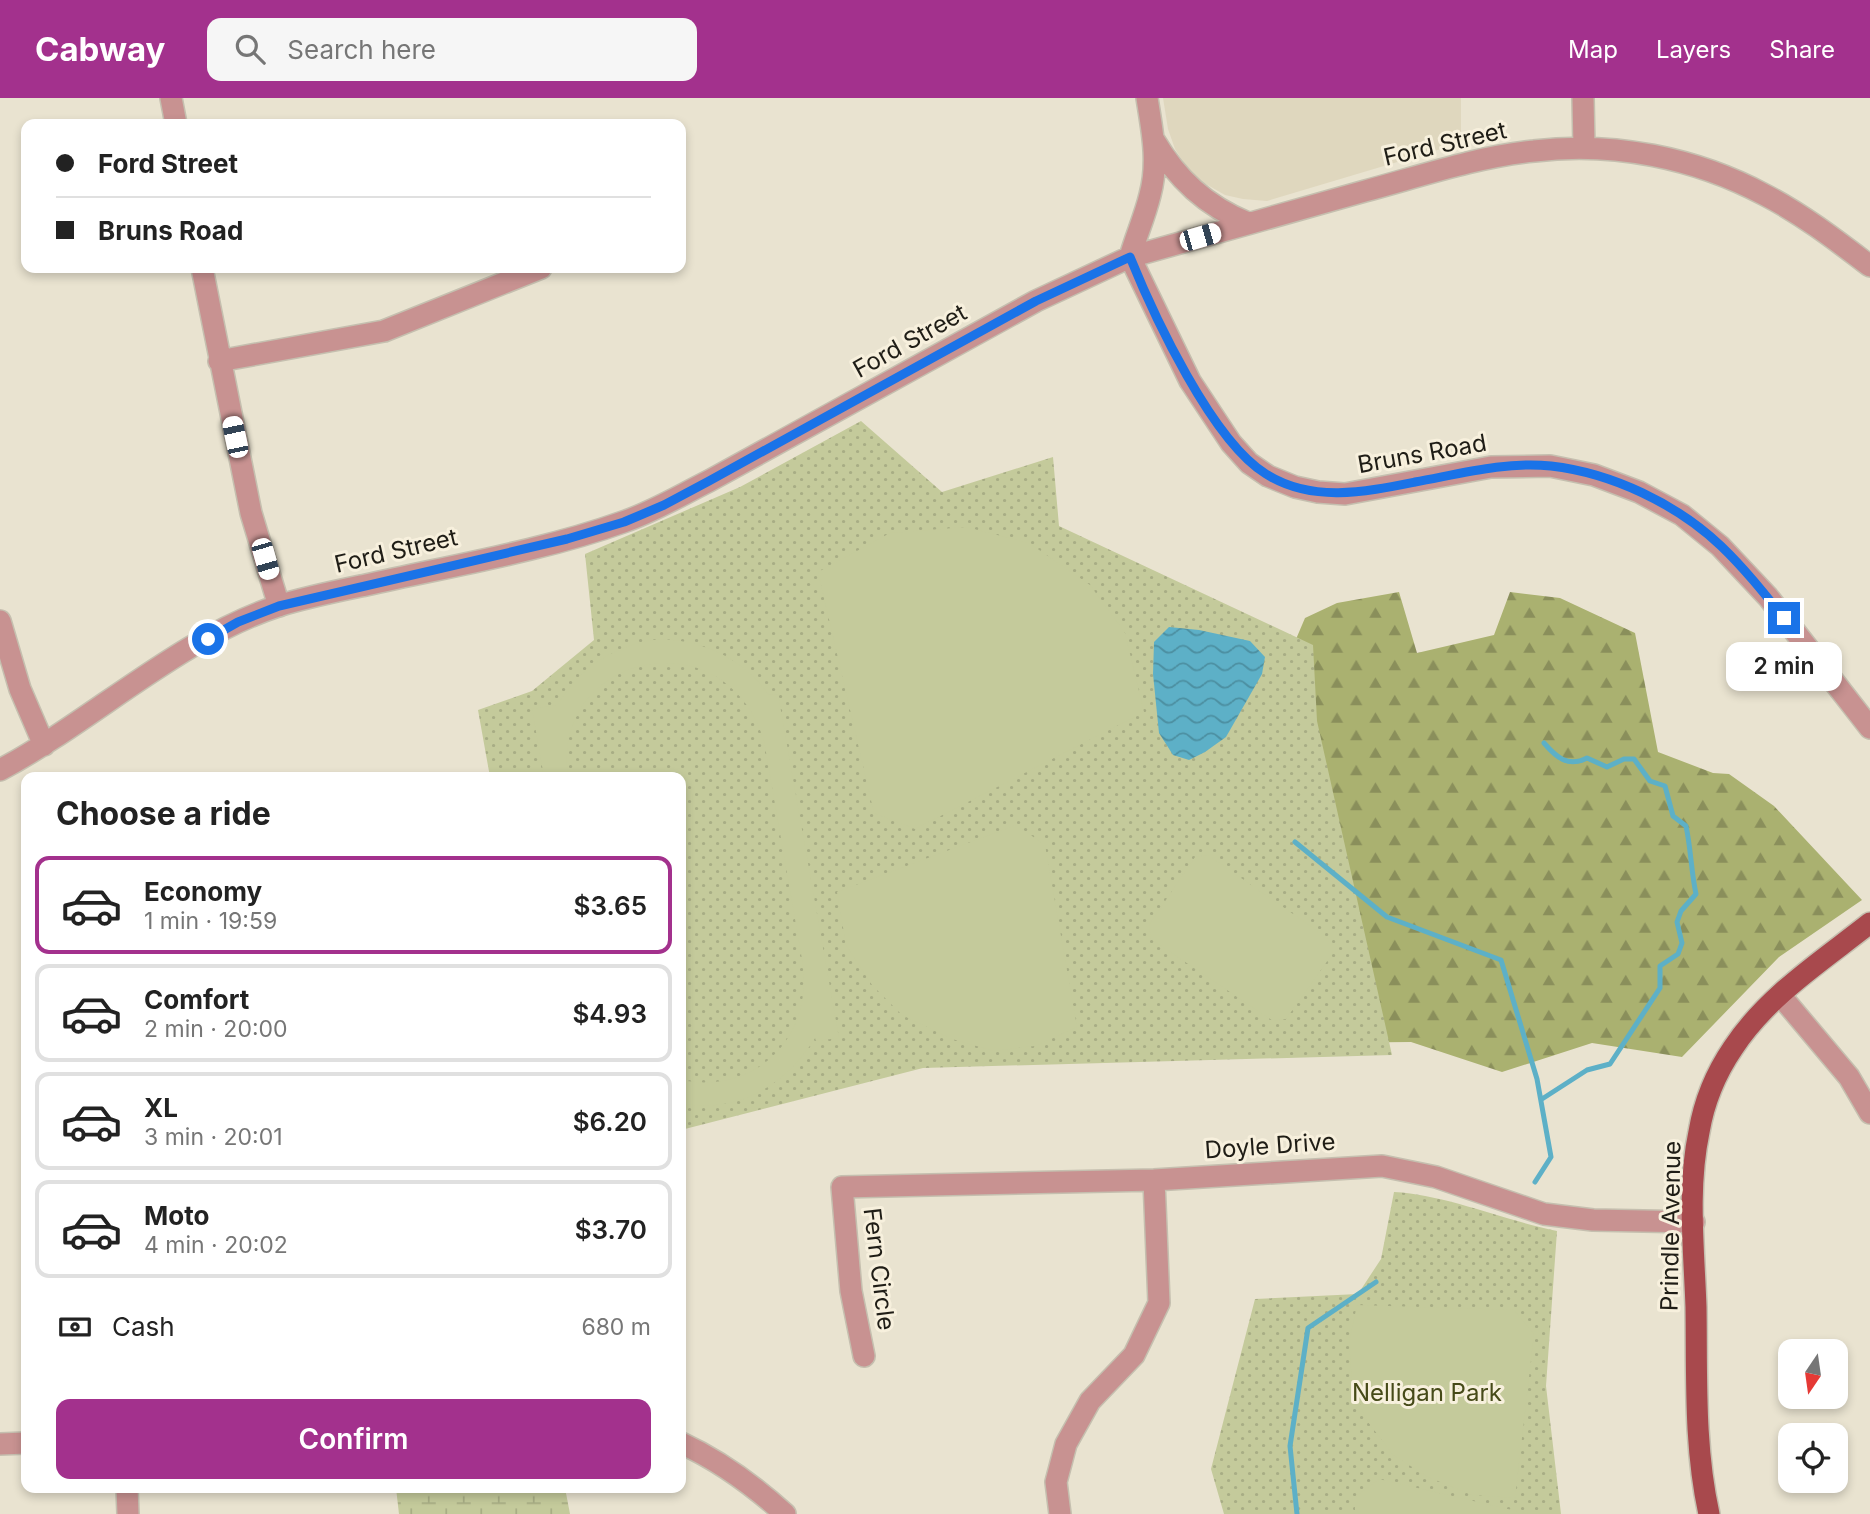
<!DOCTYPE html>
<html lang="en">
<head>
<meta charset="utf-8">
<style>
	:root { --surface:#fff; --page:#f6f6f6; --text:#222; --muted:#767676; --line:#e0e0e0; --accent:#a3318d }
	body { margin:0; font-family:Inter,sans-serif; background:var(--page); color:var(--text); height:100vh; display:flex; flex-direction:column; font-size:26px; white-space:nowrap }
	* { box-sizing:border-box; margin:0 }
	p { font-size:23px; color:var(--muted) }
	.icon { flex:none; width:38px; height:38px; fill:none; stroke:currentColor; stroke-width:2; stroke-linecap:round; stroke-linejoin:round }
	.map { position:relative; flex:1; overflow:hidden }
	.drawer { position:absolute; left:21px; top:674px; width:665px; height:721px; display:flex; flex-direction:column; background:var(--surface); border-radius:14px; box-shadow:0 4px 10px #0003 }
	.drawer>* { flex:none }
	.hud { position:absolute; left:21px; top:21px; width:665px; height:154px; border-radius:14px; box-shadow:0 4px 10px #0003; display:grid; align-content:center; height:154px; padding:0 35px; background:var(--surface) }
	.needle { width:46px; rotate:193deg }
	.controls { position:absolute; left:1778px; top:1241px; display:grid; gap:14px }
	.controls a { display:grid; place-items:center; width:70px; height:70px; border-radius:14px; background:var(--surface); box-shadow:0 4px 10px #0003; font-size:35px }
	.end { position:absolute; width:32px; height:32px; margin:-16px; border:9px solid #1a73e8; background:#fff; box-shadow:0 0 0 4px #fff }
	.from { border-radius:50% }
	.bubble { position:absolute; height:49px; border-radius:14px; background:var(--surface); box-shadow:0 4px 10px #0003; font-size:23px; font-weight:600; line-height:49px; text-align:center }
	.car { position:absolute; width:21px; height:42px; margin:-21px -10px; border-radius:9px; box-shadow:0 0 5px 2px #0007; background:linear-gradient(#fff 24%,#345 0 40%,#fff 0 76%,#345 0 86%,#fff 0) }
	.hud b { display:flex; align-items:center; gap:24px; height:66px; font-size:26px }
	.hud b+b { border-top:2px solid var(--line) }
	.hud i { width:18px; height:18px; background:var(--text) }
	ul { padding:0; list-style:none }
	li { display:flex; align-items:center; gap:21px; height:98px; margin:0 14px 10px; padding:0 21px; border:4px solid var(--line); border-radius:14px }
	li div { flex:1 }
	li b { display:block; font-size:26px }
	li em { font-style:normal; font-weight:600 }
	li.active { border-color:var(--accent) }
	li>.icon { width:63px; height:63px; stroke-width:1.5 }
	h2 { padding:0 35px; font-size:32px; line-height:84px }
	.pay { display:flex; align-items:center; gap:18px; height:77px; padding:0 35px; font-size:26px }
	.pay p { margin-inline-start:auto }
	.primary-button { display:flex; gap:14px; margin-top:auto; padding:14px 35px }
	.primary-button a { flex:1; height:80px; border-radius:14px; background:var(--accent); color:#fff; font-size:28px; font-weight:600; line-height:80px; text-align:center }
	header { display:flex; align-items:center; gap:42px; box-sizing:border-box; height:98px; padding:0 35px; background:var(--accent); color:#fff }
	header strong { font-size:33px }
	nav { display:flex; gap:38px; margin-inline-start:auto; font-size:24px }
	.search { width:490px; height:63px; background:var(--page); display:flex; align-items:center; gap:18px; box-sizing:border-box; padding:0 24px; border-radius:14px; color:var(--muted); font-size:26px }
	.map>svg:first-child { display:block }
</style>
</head>
<body>
<header>
<strong>Cabway</strong>
<div class="search"><svg class="icon" aria-label="search" viewBox="0 0 24 24"><circle cx="10" cy="10" r="6"/><path d="M15 15l6 6"/></svg>Search here</div>
<nav><a>Map</a><a>Layers</a><a>Share</a></nav>
</header>
<div class="map">
<svg width="1870" height="1416" viewBox="0 0 1870 1416">
	<defs>
		<pattern id="forest-firs" width="22" height="20" patternUnits="userSpaceOnUse" patternTransform="scale(1.75)"><rect width="22" height="20" fill="#aab170"/><path d="M5 1l3.5 6h-7zM16 11l3.5 6h-7z" fill="#8a8f5b"/></pattern>
		<pattern id="wetland-marsh" width="20" height="14" patternUnits="userSpaceOnUse" patternTransform="scale(1.75)"><rect width="20" height="14" fill="#c4ca9b"/><path d="M1 5h8M5 5V1M11 12h8M15 12V8" fill="none" stroke="#a8ad85"/></pattern>
		<pattern id="park-dots" width="8" height="8" patternUnits="userSpaceOnUse" patternTransform="scale(1.75)"><rect width="8" height="8" fill="#c4ca9b"/><path d="M2 2h.1M6 6h.1" fill="none" stroke="#a8ad85" stroke-width="1.8" stroke-linecap="round"/></pattern>
		<pattern id="water-waves" width="16" height="10" patternUnits="userSpaceOnUse" patternTransform="scale(1.75)"><rect width="16" height="10" fill="#5db0c7"/><path d="M0 5q4-4 8 0t8 0" fill="none" stroke="#4c8fa1"/></pattern>
	</defs>
	<rect width="100%" height="100%" fill="#e9e3d0"/>
	<!-- built -->
	<path fill="#dfd7be" d="M 1163,0 L 1461,0 L 1461,45 L 1267,103 L 1243,101 L 1225,97 L 1204,85 L 1187,70 L 1175,51 L 1168,31 Z"/>
	<!-- forest -->
	<path fill="url(#forest-firs)" d="M 1399,494 L 1417,555 L 1494,537 L 1510,494 L 1560,500 L 1635,535 L 1658,654 L 1713,675 L 1729,676 L 1774,708 L 1862,802 L 1779,859 L 1682,959 L 1592,945 L 1502,974 L 1411,944 L 1312,945 L 1282,574 L 1305,520 L 1337,505 Z"/>
	<!-- wetland -->
	<path fill="url(#wetland-marsh)" d="M 396,1390 L 565,1390 L 570,1416 L 399,1416 Z"/>
	<!-- park -->
	<path fill="url(#park-dots)" d="M 861,323 L 942,394 L 1053,359 L 1059,428 L 1313,547 L 1317,623 L 1392,957 L 923,970 L 681,1032 L 681,679 L 490,679 L 478,612 L 532,593 L 594,542 L 585,456 L 740,389 Z
		M 1394,1094 C 1447,1097 1503,1122 1557,1133 L 1546,1288 L 1561,1416 L 1224,1416 L 1211,1371 L 1255,1201 L 1358,1196 L 1381,1161 Z"/>
	<!-- pitch -->
	<path fill="#c4ca9b" d="M 966,429 L 1029,445 L 1090,487 L 1125,535 L 1144,614 L 915,731 L 874,715 L 818,474 L 890,435 Z
		M 660,541 C 705,543 742,560 769,597 L 778,596 L 839,940 L 816,943 L 815,940 C 786,987 737,1017 681,1005 L 681,982 C 755,997 812,941 803,867 L 764,643 C 726,517 551,554 568,679 L 544,679 L 532,611 L 555,607 L 556,610 C 579,569 614,547 660,541 Z
		M 1016,727 L 1045,747 L 1077,929 L 1035,948 L 994,953 L 952,941 L 902,917 L 872,887 L 846,847 L 837,794 Z
		M 1208,757 L 1332,843 L 1333,855 L 1286,921 L 1273,923 L 1151,841 L 1149,827 L 1195,759 Z
		M 1357,1207 L 1514,1212 L 1534,1236 L 1515,1400 L 1472,1397 L 1428,1379 L 1393,1357 L 1365,1320 L 1352,1283 L 1349,1244 Z
		M 1379,1381 L 1529,1416 L 1355,1416 L 1355,1399 Z"/>
	<!-- water -->
	<path fill="url(#water-waves)" d="M 1169,529 L 1199,532 L 1250,543 L 1265,559 L 1262,576 L 1226,639 L 1205,654 L 1189,662 L 1173,657 L 1159,635 L 1153,576 L 1154,544 Z"/>
	<g fill="none" stroke-linecap="round" stroke-linejoin="round">
		<!-- stream -->
		<path stroke="#5db0c7" stroke-width="5" d="M 1295,744 L 1387,819 L 1501,862 L 1537,981 L 1551,1059 L 1535,1084
			M 1542,1001 L 1587,972 L 1610,966 L 1660,890 L 1660,868 L 1678,856 L 1682,845 L 1677,824 L 1681,813 L 1696,796 C 1691,773 1691,751 1686,728 L 1673,718 L 1665,688 L 1650,683 L 1634,661 L 1624,661 L 1607,669 L 1587,660 C 1568,670 1556,659 1544,645
			M 1297,1416 L 1290,1348 L 1308,1230 L 1376,1184"/>
		<!-- minor casing -->
		<g stroke="#c5bfaf" stroke-width="24">
			<path id="minor" d="M 171,0 L 176,26
				M 1147,0 C 1152,32 1159,64 1150,97 C 1145,118 1136,138 1130,159 L 1190,283 L 1231,345 L 1249,365 L 1268,378 L 1295,389 L 1318,394 L 1345,396 L 1491,369 L 1550,368 L 1594,377 L 1639,394 L 1682,417 L 1720,448 L 1768,499 L 1870,630
				M 1583,0 L 1584,49
				M 1154,42 C 1177,81 1206,108 1248,125
				M 202,170 L 251,415 L 279,508
				M 219,263 L 384,233 L 541,170
				M 0,523 L 20,591 L 44,647
				M 0,672 C 92,623 180,540 278,508 C 307,499 337,493 366,487 C 450,468 542,453 623,424 C 653,414 681,397 709,383 L 1036,203 L 1130,159 C 1208,137 1286,115 1365,93 C 1421,78 1476,59 1534,53 C 1612,43 1696,60 1765,97 C 1802,116 1837,143 1870,168
				M 1780,897 L 1849,979 L 1870,1015
				M 864,1258 L 851,1193 L 842,1089 L 1154,1082 L 1382,1068 L 1436,1079 L 1544,1116 L 1593,1122 L 1694,1124
				M 681,1345 C 720,1363 753,1387 785,1416
				M 0,1346 L 26,1345
				M 127,1390 L 128,1416
				M 1060,1416 L 1056,1384 L 1066,1346 L 1090,1303 L 1134,1257 L 1159,1205 L 1154,1082"/>
		</g>
		<!-- major casing -->
		<g stroke="#c5bfaf" stroke-width="24">
			<path id="major" d="M 1709,1416 C 1694,1349 1697,1278 1696,1209 C 1694,1152 1687,1090 1699,1034 C 1704,1004 1716,975 1733,950 C 1767,898 1822,863 1870,825"/>
		</g>
		<!-- minor -->
		<use href="#minor" stroke="#c89291" stroke-width="21"/>
		<!-- major -->
		<use href="#major" stroke="#a8494d" stroke-width="21"/>
	</g>
	<g fill="none" stroke-linecap="round" stroke-linejoin="round">
		<!-- route -->
		<path stroke="#1a73e8" stroke-width="9" d="M 208,541 L 238,524 L 279,508 L 567,441 L 624,424 L 664,407 L 709,383 L 1036,203 L 1130,159 C 1154,218 1212,343 1266,376 C 1312,405 1365,394 1415,384 C 1459,376 1506,363 1551,368 C 1612,375 1677,406 1721,448 C 1744,470 1764,495 1784,520"/>
	</g>
	<g text-anchor="middle" stroke-width="6" stroke-linejoin="round" paint-order="stroke">
		<!-- street labels -->
		<g font-size="24" fill="#1f1d16" stroke="#f7f0dd">
			<text transform="translate(1445 46) rotate(-13)" y="8">Ford Street</text>
			<text transform="translate(910 243) rotate(-29)" y="8">Ford Street</text>
			<text transform="translate(1422 356) rotate(-10)" y="8">Bruns Road</text>
			<text transform="translate(396 453) rotate(-13)" y="8">Ford Street</text>
			<text transform="translate(1270 1048) rotate(-4)" y="8">Doyle Drive</text>
			<text transform="translate(1671 1128) rotate(-89)" y="8">Prindle Avenue</text>
			<text transform="translate(879 1171) rotate(83)" y="8">Fern Circle</text>
		</g>
		<!-- park labels -->
		<g font-size="24" fill="#464a18" stroke="#f7f0dd">
			<text x="1427" y="1303">Nelligan Park</text>
		</g>
	</g>
</svg>
<div class="controls">
<a><svg class="needle" viewBox="-14 -14 28 28"><path d="M0-13l5 13h-10z" fill="#e53935"/><path d="M0 13l5-13h-10z" fill="#767676"/></svg></a>
<a><svg class="icon" aria-label="locate" viewBox="0 0 24 24"><circle cx="12" cy="12" r="6"/><path d="M12 2v4M12 18v4M2 12h4M18 12h4"/></svg></a>
</div>
<i class="end from" style="left:208px;top:541px"></i>
<i class="end" style="left:1784px;top:520px"></i>
<div class="bubble" style="left:1726px;top:544px;width:116px">2 min</div>
<i class="car" style="left:1200px;top:139px;rotate:74deg"></i>
<i class="car" style="left:235px;top:339px;rotate:348deg"></i>
<i class="car" style="left:265px;top:461px;rotate:164deg"></i>
<div class="hud">
<b><i class="from"></i>Ford Street</b>
<b><i></i>Bruns Road</b>
</div>
<section class="drawer">
<h2>Choose a ride</h2>
<ul>
<li class="active"><svg class="icon" aria-label="car" viewBox="0 0 24 24"><path d="M5 17H2v-5l4-1 3-4h7l3 4 3 1v5h-3M9 17h6M6 11h13"/><circle cx="7" cy="17" r="2"/><circle cx="17" cy="17" r="2"/></svg><div><b>Economy</b><p>1 min · 19:59</p></div><em>$3.65</em></li>
<li><svg class="icon" aria-label="car" viewBox="0 0 24 24"><path d="M5 17H2v-5l4-1 3-4h7l3 4 3 1v5h-3M9 17h6M6 11h13"/><circle cx="7" cy="17" r="2"/><circle cx="17" cy="17" r="2"/></svg><div><b>Comfort</b><p>2 min · 20:00</p></div><em>$4.93</em></li>
<li><svg class="icon" aria-label="car" viewBox="0 0 24 24"><path d="M5 17H2v-5l4-1 3-4h7l3 4 3 1v5h-3M9 17h6M6 11h13"/><circle cx="7" cy="17" r="2"/><circle cx="17" cy="17" r="2"/></svg><div><b>XL</b><p>3 min · 20:01</p></div><em>$6.20</em></li>
<li><svg class="icon" aria-label="car" viewBox="0 0 24 24"><path d="M5 17H2v-5l4-1 3-4h7l3 4 3 1v5h-3M9 17h6M6 11h13"/><circle cx="7" cy="17" r="2"/><circle cx="17" cy="17" r="2"/></svg><div><b>Moto</b><p>4 min · 20:02</p></div><em>$3.70</em></li>
</ul>
<div class="pay"><svg class="icon" aria-label="cash" viewBox="0 0 24 24"><path d="M3 7h18v10H3z"/><circle cx="12" cy="12" r="2"/></svg>Cash<p>680 m</p></div>
<div class="primary-button"><a>Confirm</a></div>
</section>
</div>
</body>
</html>
